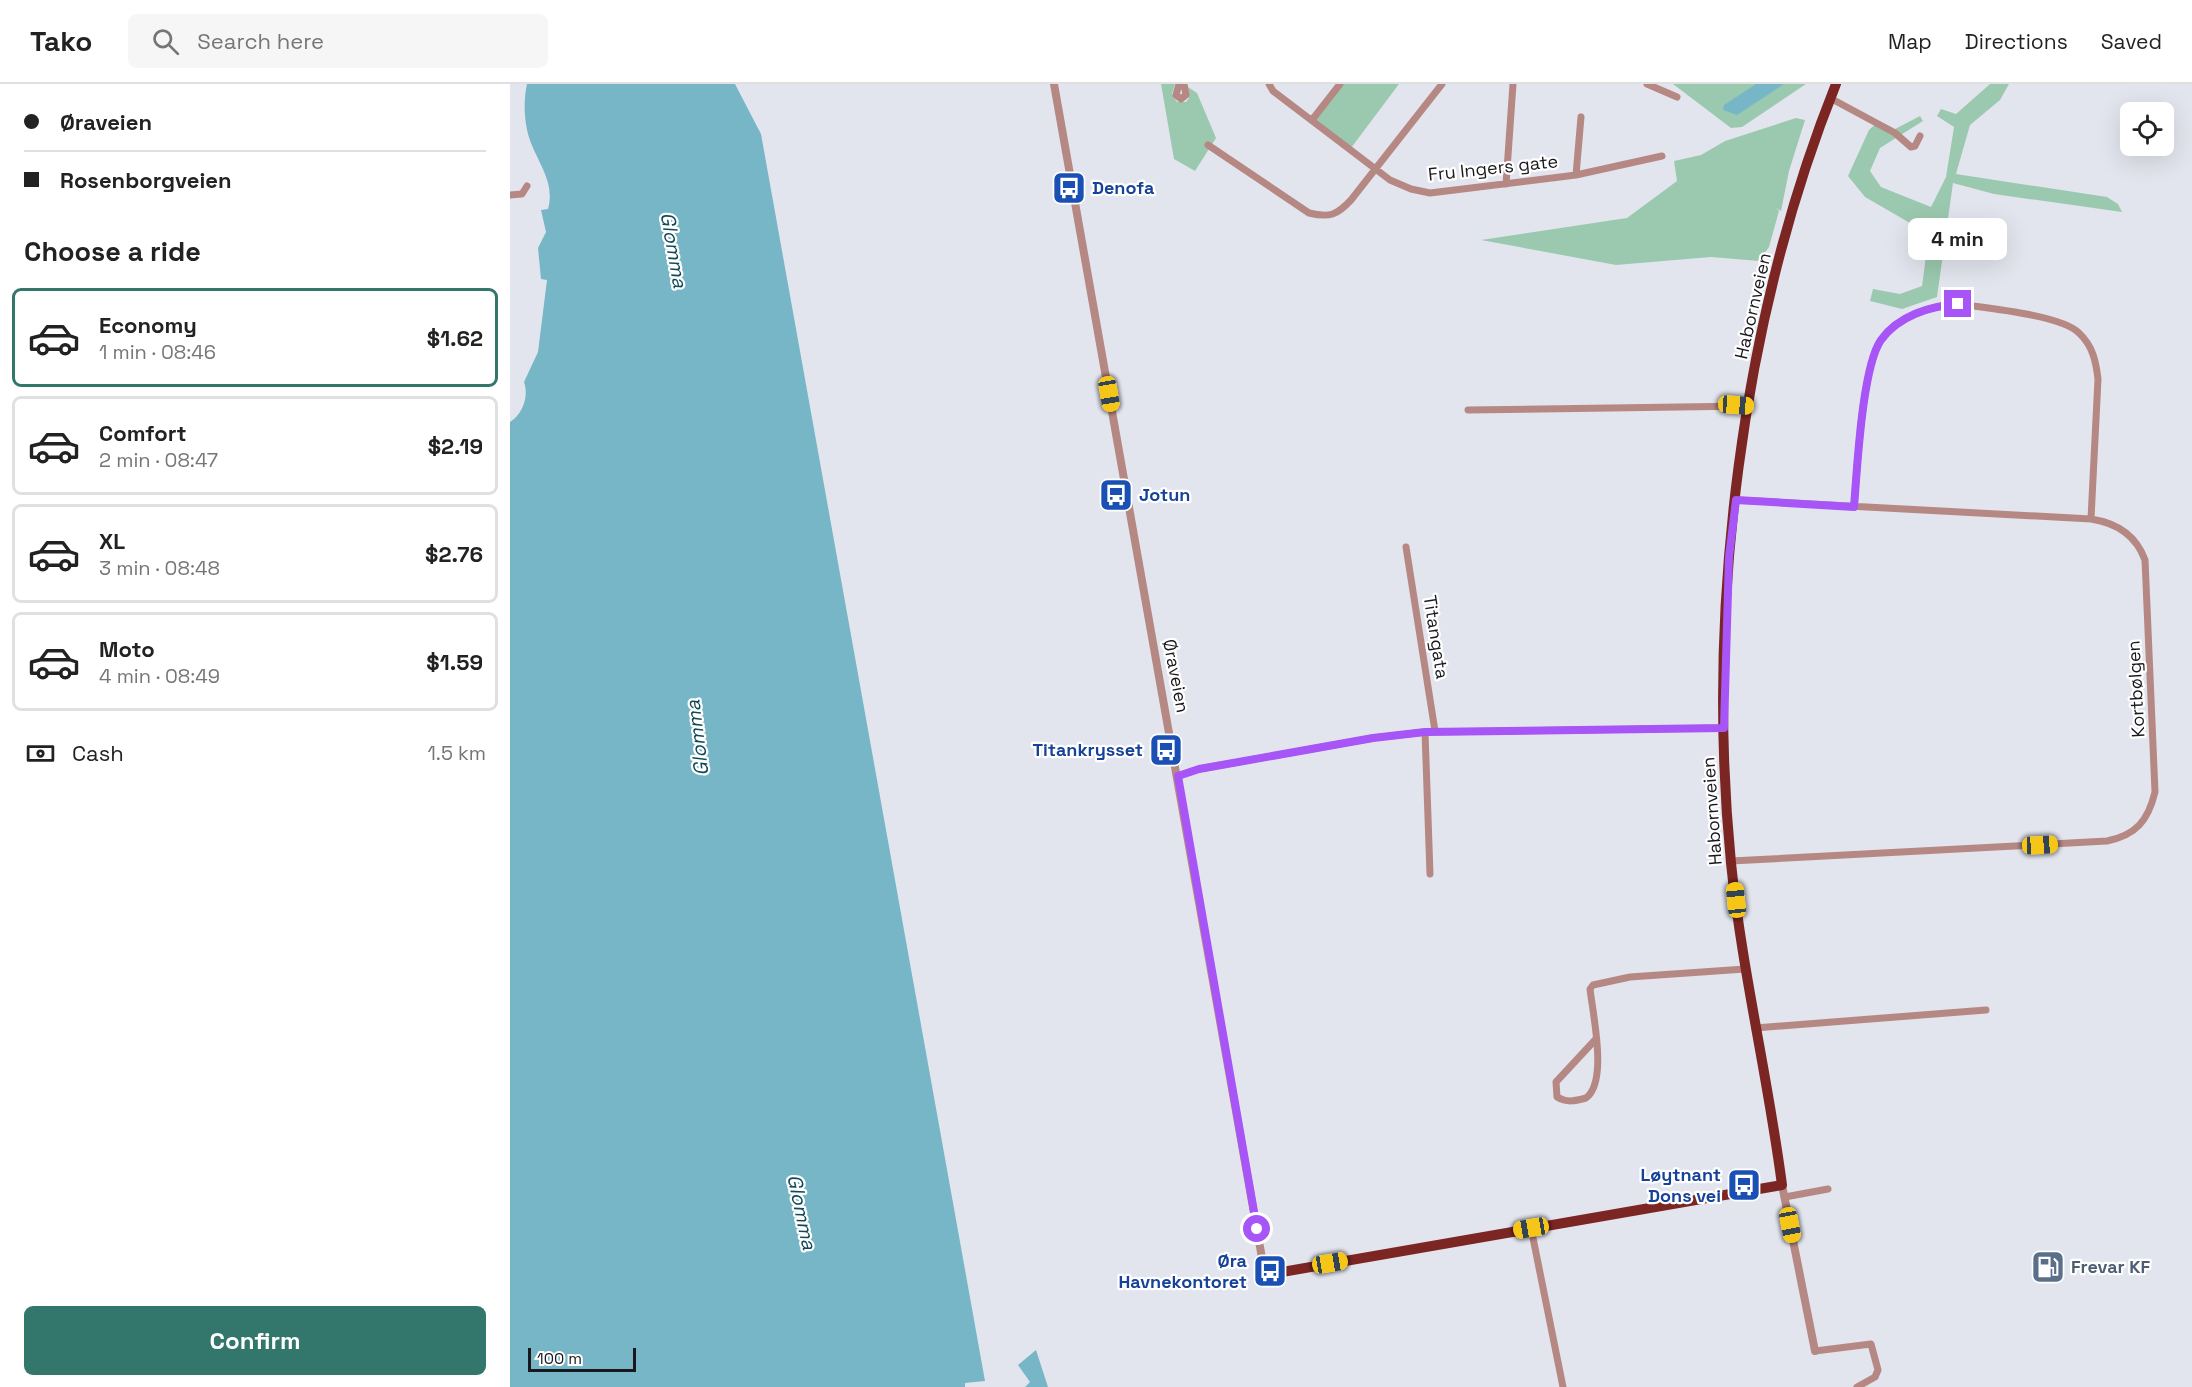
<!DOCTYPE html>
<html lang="en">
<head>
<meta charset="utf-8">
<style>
	:root { --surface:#fff; --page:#f6f6f6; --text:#222; --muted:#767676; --line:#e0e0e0; --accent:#33776c }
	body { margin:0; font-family:"Space Grotesk",sans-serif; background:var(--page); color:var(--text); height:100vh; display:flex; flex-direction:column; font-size:22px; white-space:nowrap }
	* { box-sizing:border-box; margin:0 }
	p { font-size:20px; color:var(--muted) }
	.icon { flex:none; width:33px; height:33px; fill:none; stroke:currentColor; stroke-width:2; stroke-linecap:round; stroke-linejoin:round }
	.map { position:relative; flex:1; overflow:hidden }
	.details { display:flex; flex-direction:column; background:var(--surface); width:510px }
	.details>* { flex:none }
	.guide { display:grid; align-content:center; height:132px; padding:0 24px; background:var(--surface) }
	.tools { position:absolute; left:1610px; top:18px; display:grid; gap:12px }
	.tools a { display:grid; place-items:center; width:54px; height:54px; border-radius:9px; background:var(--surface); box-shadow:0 6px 24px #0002; font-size:30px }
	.scale { position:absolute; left:18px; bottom:15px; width:108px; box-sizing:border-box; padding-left:6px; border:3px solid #19191d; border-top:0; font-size:16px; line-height:21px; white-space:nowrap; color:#19191d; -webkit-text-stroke:4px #fff; paint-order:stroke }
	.end { position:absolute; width:27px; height:27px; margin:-14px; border:8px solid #a855f7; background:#fff; box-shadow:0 0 0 3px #fff }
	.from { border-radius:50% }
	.bubble { position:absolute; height:42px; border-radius:9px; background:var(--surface); box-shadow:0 6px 24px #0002; font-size:20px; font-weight:600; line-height:42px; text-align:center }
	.car { position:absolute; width:18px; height:36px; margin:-18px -9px; border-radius:8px; box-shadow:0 0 4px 2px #0007; background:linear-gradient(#f5c518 24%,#345 0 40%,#f5c518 0 76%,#345 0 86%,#f5c518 0) }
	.guide b { display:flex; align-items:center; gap:21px; height:57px; font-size:22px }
	.guide b+b { border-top:2px solid var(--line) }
	.guide i { width:15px; height:15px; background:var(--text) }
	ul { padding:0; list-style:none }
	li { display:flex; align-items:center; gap:18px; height:99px; margin:0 12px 9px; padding:0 12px; border:3px solid var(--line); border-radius:9px }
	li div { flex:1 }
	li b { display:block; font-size:22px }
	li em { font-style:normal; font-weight:600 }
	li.current { border-color:var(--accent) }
	li>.icon { width:54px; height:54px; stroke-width:1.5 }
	h2 { padding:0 24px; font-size:27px; line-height:72px }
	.pay { display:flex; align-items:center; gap:15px; height:66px; padding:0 24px; font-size:22px }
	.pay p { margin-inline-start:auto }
	.action { display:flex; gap:12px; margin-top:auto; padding:12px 24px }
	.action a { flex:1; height:69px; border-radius:9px; background:var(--accent); color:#fff; font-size:24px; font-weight:600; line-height:69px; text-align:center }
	header { display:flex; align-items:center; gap:36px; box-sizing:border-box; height:84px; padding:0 30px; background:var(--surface); border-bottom:2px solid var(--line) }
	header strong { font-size:28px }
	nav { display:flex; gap:33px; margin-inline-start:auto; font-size:21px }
	.search { width:420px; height:54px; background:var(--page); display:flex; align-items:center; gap:15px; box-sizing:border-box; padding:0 21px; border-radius:9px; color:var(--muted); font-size:22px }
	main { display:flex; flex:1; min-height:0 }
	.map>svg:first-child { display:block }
</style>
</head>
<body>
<header>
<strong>Tako</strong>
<div class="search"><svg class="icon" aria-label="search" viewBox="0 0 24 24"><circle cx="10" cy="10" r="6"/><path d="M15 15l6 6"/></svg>Search here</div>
<nav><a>Map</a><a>Directions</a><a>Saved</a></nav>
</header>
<main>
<section class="details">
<div class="guide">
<b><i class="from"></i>Øraveien</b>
<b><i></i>Rosenborgveien</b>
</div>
<h2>Choose a ride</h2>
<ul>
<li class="current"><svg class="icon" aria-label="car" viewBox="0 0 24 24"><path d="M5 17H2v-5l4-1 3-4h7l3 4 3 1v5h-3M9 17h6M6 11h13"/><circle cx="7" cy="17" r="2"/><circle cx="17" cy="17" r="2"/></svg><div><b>Economy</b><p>1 min · 08:46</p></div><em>$1.62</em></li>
<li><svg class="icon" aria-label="car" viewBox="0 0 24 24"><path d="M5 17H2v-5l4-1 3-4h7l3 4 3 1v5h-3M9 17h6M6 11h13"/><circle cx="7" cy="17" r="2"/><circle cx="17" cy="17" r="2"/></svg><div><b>Comfort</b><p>2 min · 08:47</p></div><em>$2.19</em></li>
<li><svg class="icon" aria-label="car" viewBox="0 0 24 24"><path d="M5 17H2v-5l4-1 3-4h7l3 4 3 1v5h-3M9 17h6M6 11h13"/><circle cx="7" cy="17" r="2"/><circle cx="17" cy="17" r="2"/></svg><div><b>XL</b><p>3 min · 08:48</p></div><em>$2.76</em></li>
<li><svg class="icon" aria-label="car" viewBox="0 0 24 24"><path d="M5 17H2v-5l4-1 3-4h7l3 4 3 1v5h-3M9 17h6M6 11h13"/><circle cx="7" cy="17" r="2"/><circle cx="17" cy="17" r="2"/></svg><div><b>Moto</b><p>4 min · 08:49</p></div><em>$1.59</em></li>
</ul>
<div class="pay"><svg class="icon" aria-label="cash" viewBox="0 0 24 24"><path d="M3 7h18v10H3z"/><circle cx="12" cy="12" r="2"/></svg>Cash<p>1.5 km</p></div>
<div class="action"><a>Confirm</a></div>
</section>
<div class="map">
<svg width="1682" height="1303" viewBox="0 0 1682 1303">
	<rect width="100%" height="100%" fill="#e3e5ee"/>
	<!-- green -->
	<path fill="#9bc9af" d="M 651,0 L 665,0 L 662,10 L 667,18 L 676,18 L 679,14 L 678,3 L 687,9 L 706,54 L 685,87 L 664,75 Z
		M 831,0 L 889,0 L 841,64 L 804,36 Z
		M 1163,0 L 1296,0 L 1232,43 L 1221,44 Z
		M 1480,0 L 1499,0 L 1490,16 L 1460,41 L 1446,90 L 1597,113 L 1608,120 L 1612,128 L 1484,110 L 1443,99 L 1427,213 L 1392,225 L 1360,217 L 1363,205 L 1390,210 L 1412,202 L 1419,150 L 1355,113 L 1338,92 L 1359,46 L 1369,37 L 1385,45 L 1410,32 L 1413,37 L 1370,64 L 1360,87 L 1371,103 L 1421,123 L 1436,93 L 1444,43 L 1427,32 L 1431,25 L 1446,30 Z
		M 1286,34 L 1295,36 L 1279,87 L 1271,127 L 1266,124 L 1269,127 L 1259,163 L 1249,177 L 1201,173 L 1106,181 L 971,156 L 1117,134 L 1167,97 L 1164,77 L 1191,71 L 1215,57 Z"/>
	<!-- water -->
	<path fill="#77b6c6" d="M 17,0 L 225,0 L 251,50 L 475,1297 L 455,1299 L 455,1303 L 0,1303 L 0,338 C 13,330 19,312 14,298 L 28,268 L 37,196 L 31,195 L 28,164 L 36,148 L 31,126 L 38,125 C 45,100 30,82 21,59 C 14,41 13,18 17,0 Z
		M 1246,0 L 1274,0 L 1227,31 L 1213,26 L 1214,21 Z
		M 526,1266 L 538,1303 L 515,1303 L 520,1298 L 508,1281 Z"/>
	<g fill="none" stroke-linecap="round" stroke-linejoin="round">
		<!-- minor -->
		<path stroke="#b68883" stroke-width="7" d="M 669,0 L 666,11 L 671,15 L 676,11 L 674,0
			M 759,0 L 763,7 L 880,96 L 901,105 L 920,109 L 1066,91 L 1152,72
			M 1137,0 L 1167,13
			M 1320,14 L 1385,49 L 1401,63 L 1405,62 L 1410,52
			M 802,36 L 830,0
			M 698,61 L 799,129 C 820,134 827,131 841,116 L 932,0
			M 1066,91 L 1071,33
			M 996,100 L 1003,0
			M 0,111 L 12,110 L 17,102
			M 958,326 L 1239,322
			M 1344,423 C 1347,387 1352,283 1371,256 C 1388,232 1420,222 1448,220 C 1475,224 1551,231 1569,249 C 1583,262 1586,278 1588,295 L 1581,435
			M 896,463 L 925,647
			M 915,648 L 920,790
			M 668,692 L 689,685 L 863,654 L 915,648 L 1214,644
			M 1221,777 L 1597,757 C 1626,751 1638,737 1645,708 L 1635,476 C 1626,451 1607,439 1581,435 L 1226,416
			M 1245,944 L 1476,926
			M 1085,956 L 1046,998 L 1047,1013 C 1057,1019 1065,1017 1076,1014 C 1098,998 1083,931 1080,905 L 1083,901 L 1120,893 L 1235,885
			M 1275,1113 L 1318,1105
			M 1021,1144 L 1053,1303
			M 1305,1267 L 1361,1260 L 1368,1286 L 1365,1293 L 1347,1303"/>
		<!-- tertiary -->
		<path stroke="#b68883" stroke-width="8" d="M 544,0 L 755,1191
			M 1272,1101 L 1305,1267"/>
		<!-- trunk -->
		<path stroke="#7c2624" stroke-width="10" d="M 755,1191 L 1272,1101 C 1258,993 1232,887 1221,779 C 1196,526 1231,237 1326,0"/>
	</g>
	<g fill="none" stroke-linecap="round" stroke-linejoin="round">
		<!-- route -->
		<path stroke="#a855f7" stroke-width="8" d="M 747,1145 L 668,692 L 689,685 L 863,654 L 915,648 L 1214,644 L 1219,473 L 1226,416 L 1344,423 C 1347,387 1352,283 1371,256 C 1388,232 1420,222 1448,220"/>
	</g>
	<!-- icons -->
	<defs>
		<g id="bus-square" transform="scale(1.725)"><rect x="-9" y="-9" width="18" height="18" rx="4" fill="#1a4fb4" stroke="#fff"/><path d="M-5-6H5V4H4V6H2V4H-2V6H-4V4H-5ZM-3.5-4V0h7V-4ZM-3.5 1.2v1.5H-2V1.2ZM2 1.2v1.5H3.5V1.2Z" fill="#fff"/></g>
		<g id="fuel-square" transform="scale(1.725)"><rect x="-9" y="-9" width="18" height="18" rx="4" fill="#5c6f8a" stroke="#fff"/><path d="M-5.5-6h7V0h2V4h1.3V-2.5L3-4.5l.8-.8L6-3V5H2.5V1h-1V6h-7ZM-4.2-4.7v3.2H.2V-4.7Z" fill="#fff"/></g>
	</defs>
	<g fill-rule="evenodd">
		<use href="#bus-square" x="559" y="104"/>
		<use href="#bus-square" x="606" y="411"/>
		<use href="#bus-square" x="656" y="666"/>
		<use href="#bus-square" x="1234" y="1101"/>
		<use href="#fuel-square" x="1538" y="1183"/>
		<use href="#bus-square" x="760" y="1187"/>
	</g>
	<g text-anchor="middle" stroke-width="4.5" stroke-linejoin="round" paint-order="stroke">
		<!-- street labels -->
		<g font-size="18" fill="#19191d" stroke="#fff">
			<text transform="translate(983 84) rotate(-6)" y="6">Fru Ingers gate</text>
			<text transform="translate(1243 222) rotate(-77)" y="6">Habornveien</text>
			<text transform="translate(926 553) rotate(81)" y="6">Titangata</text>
			<text transform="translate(666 592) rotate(79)" y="6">Øraveien</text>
			<text transform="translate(1626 605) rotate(-93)" y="6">Kortbølgen</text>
			<text transform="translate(1202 727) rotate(-94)" y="6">Habornveien</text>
		</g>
		<!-- transit labels -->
		<g font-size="18" font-weight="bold" fill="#164399" stroke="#fff" text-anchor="end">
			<text x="582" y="110" text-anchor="start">Denofa</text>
			<text x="629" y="417" text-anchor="start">Jotun</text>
			<text x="633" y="672">Titankrysset</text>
			<text x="1211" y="1097">Løytnant<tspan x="1211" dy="21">Dons vei</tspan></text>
			<text x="737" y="1183">Øra<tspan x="737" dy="21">Havnekontoret</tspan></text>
		</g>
		<!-- service labels -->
		<g font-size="18" font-weight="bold" fill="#4e5e75" stroke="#fff" text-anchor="start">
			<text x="1561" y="1189">Frevar KF</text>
		</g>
		<!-- water labels -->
		<g font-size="20" font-style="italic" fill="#124956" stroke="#fff">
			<text transform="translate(164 166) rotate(80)" y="7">Glomma</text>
			<text transform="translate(187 654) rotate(-97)" y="7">Glomma</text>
			<text transform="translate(292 1128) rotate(78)" y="7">Glomma</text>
		</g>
	</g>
</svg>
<div class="tools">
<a><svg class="icon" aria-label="locate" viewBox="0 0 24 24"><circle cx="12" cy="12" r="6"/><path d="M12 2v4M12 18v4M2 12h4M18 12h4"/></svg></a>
</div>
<div class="scale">100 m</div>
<i class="end from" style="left:747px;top:1145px"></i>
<i class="end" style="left:1448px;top:220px"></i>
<div class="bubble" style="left:1398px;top:134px;width:99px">4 min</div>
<i class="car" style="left:599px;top:310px;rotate:170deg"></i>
<i class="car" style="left:1226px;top:321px;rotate:94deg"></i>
<i class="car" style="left:1530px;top:761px;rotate:87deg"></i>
<i class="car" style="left:1226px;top:816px;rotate:354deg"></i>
<i class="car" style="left:1280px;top:1141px;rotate:169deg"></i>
<i class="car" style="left:1021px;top:1144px;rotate:260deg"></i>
<i class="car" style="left:820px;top:1179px;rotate:80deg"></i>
</div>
</main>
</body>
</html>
